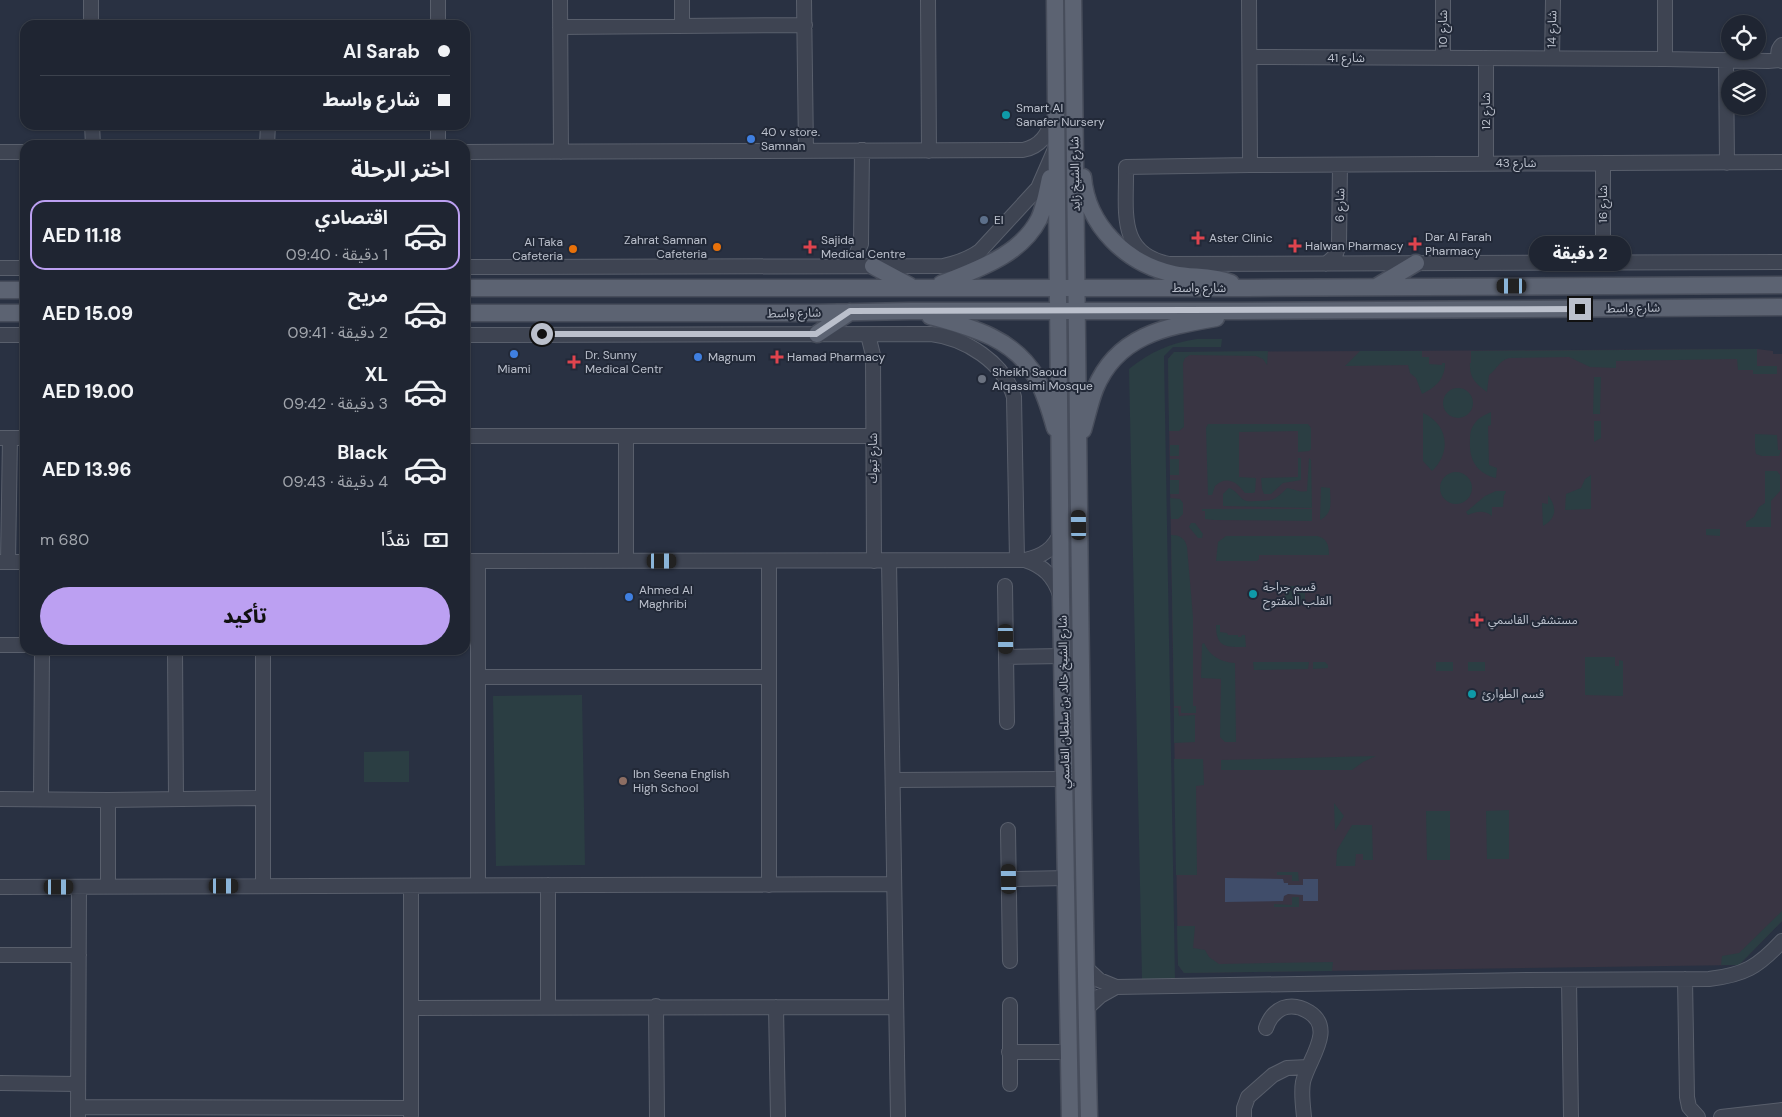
<!DOCTYPE html>
<html lang="ar">
<head>
<meta charset="utf-8">
<style>
	:root { --surface:#1f2532; --page:#2c313e; --text:#f1f3f6; --muted:#a1a5ac; --line:#3c424d; --accent:#bca0f2 }
	body { margin:0; font-family:"DM Sans","Noto Sans Arabic",sans-serif; background:var(--page); color:var(--text); direction:rtl; height:100vh; display:flex; flex-direction:column; font-size:19px; white-space:nowrap }
	* { box-sizing:border-box; margin:0 }
	p { font-size:16px; color:var(--muted) }
	.icon { flex:none; width:28px; height:28px; fill:none; stroke:currentColor; stroke-width:2; stroke-linecap:round; stroke-linejoin:round }
	.map { position:relative; flex:1; overflow:hidden; direction:ltr }
	.side { position:absolute; left:20px; top:140px; width:450px; height:515px; display:flex; flex-direction:column; background:var(--surface); border-radius:15px; box-shadow:0 1px 4px #0004,0 0 0 1px var(--line); direction:rtl }
	.side>* { flex:none }
	.banner { position:absolute; left:20px; top:20px; width:450px; height:110px; border-radius:15px; box-shadow:0 1px 4px #0004,0 0 0 1px var(--line); direction:rtl; display:grid; align-content:center; height:110px; padding:0 20px; background:var(--surface) }
	.buttons { position:absolute; left:1721px; top:15px; display:grid; gap:10px }
	.buttons a { display:grid; place-items:center; width:45px; height:45px; border-radius:50%; background:var(--surface); box-shadow:0 1px 4px #0004,0 0 0 1px var(--line); font-size:25px }
	.end { position:absolute; width:22px; height:22px; margin:-11px; border:6px solid #bbc0cc; background:#111; box-shadow:0 0 0 2px #111 }
	.from { border-radius:50% }
	.bubble { position:absolute; height:35px; border-radius:18px; background:var(--surface); box-shadow:0 1px 4px #0004,0 0 0 1px var(--line); font-size:16px; font-weight:800; line-height:35px; text-align:center; direction:rtl }
	.car { position:absolute; width:15px; height:30px; margin:-15px -8px; border-radius:6px; box-shadow:0 0 4px 1px #0007; background:linear-gradient(#222 24%,#8ab4d8 0 40%,#222 0 76%,#8ab4d8 0 86%,#222 0) }
	.banner b { display:flex; align-items:center; gap:18px; height:48px; font-size:19px }
	.banner b+b { border-top:1px solid var(--line) }
	.banner i { width:12px; height:12px; background:var(--text) }
	ul { padding:0; list-style:none }
	li { display:flex; align-items:center; gap:15px; height:70px; margin:0 10px 8px; padding:0 10px; border:2px solid transparent; border-radius:15px }
	li div { flex:1 }
	li b { display:block; font-size:19px }
	li em { font-style:normal; font-weight:800 }
	li.on { border-color:var(--accent) }
	li>.icon { width:45px; height:45px; stroke-width:1.5 }
	h2 { padding:0 20px; font-size:22px; line-height:60px }
	.pay { display:flex; align-items:center; gap:12px; height:55px; padding:0 20px; font-size:19px }
	.pay p { margin-inline-start:auto }
	.button { display:flex; gap:10px; margin-top:auto; padding:10px 20px }
	.button a { flex:1; height:58px; border-radius:30px; background:var(--accent); color:#111; font-size:20px; font-weight:800; line-height:58px; text-align:center }
	.map>svg:first-child { display:block }
</style>
</head>
<body>
<div class="map">
<svg width="1782" height="1117" viewBox="0 0 1782 1117">
	<rect width="100%" height="100%" fill="#293142"/>
	<!-- medical -->
	<path fill="#393543" d="M 1757,349 L 1773,351 L 1773,354 L 1782,354 L 1782,921 L 1739,965 L 1184,973 L 1178,965 L 1168,359 L 1174,352 Z"/>
	<!-- green -->
	<path fill="#2b3e43" d="M 1197,339 L 1222,339 L 1221,347 L 1173,347 L 1164,356 L 1175,979 L 1142,979 L 1129,369 C 1150,352 1170,343 1197,339 Z
		M 1757,349 L 1757,366 L 1777,366 L 1777,374 L 1753,374 L 1753,370 L 1738,370 L 1737,359 L 1616,361 L 1616,368 L 1590,367 L 1569,357 L 1509,358 C 1499,361 1497,369 1489,375 L 1487,392 C 1476,384 1469,378 1470,363 L 1471,363 L 1471,351 Z
		M 1268,351 L 1267,365 L 1263,359 L 1256,356 L 1190,355 L 1185,358 L 1183,363 L 1184,427 L 1179,431 L 1169,431 L 1168,359 L 1174,352 Z
		M 1360,351 L 1422,351 L 1422,357 L 1429,357 L 1429,364 L 1442,365 L 1442,363 L 1445,363 C 1445,379 1436,387 1422,394 L 1416,378 L 1410,373 L 1408,365 L 1345,366 Z
		M 1594,377 L 1601,377 L 1600,414 L 1593,414 Z
		M1443 403a15 15 0 1 1 30 0a15 15 0 1 1-30 0Z
		M 1491,412 L 1491,425 L 1488,426 L 1489,465 L 1497,468 L 1496,478 C 1478,474 1469,461 1470,442 C 1470,435 1470,429 1475,423 C 1479,417 1485,415 1491,412 Z
		M 1423,413 C 1448,424 1452,452 1432,471 L 1423,461 Z
		M 1594,421 L 1601,421 L 1601,438 L 1594,442 Z
		M 1208,424 L 1308,424 L 1311,428 L 1311,449 L 1309,451 L 1298,452 L 1298,431 L 1239,432 L 1239,477 L 1256,478 L 1255,492 L 1253,493 L 1245,493 C 1237,482 1227,475 1215,486 L 1212,495 L 1208,495 L 1206,428 Z
		M 1755,434 L 1777,435 L 1778,450 L 1781,450 L 1779,456 L 1762,456 L 1756,454 L 1755,448 Z
		M 1170,445 L 1179,445 L 1179,456 L 1170,456 Z
		M 1298,458 L 1301,458 L 1301,480 L 1283,483 L 1271,494 L 1264,494 L 1262,489 L 1261,478 L 1298,477 Z
		M 1309,458 L 1311,460 L 1312,508 L 1223,506 L 1223,494 L 1229,488 C 1236,490 1238,496 1244,500 C 1247,502 1252,501 1256,501 C 1273,501 1275,500 1287,488 C 1295,489 1299,493 1307,491 Z
		M 1170,459 L 1179,459 L 1179,475 L 1170,475 Z
		M 1765,471 L 1777,471 L 1780,475 L 1780,491 L 1771,501 L 1771,527 L 1746,527 L 1746,522 L 1754,517 L 1759,507 L 1765,503 Z
		M1440 488a16 16 0 1 1 32 0a16 16 0 1 1-32 0Z
		M 1591,475 L 1591,509 L 1565,510 L 1566,494 L 1581,488 L 1585,479 Z
		M 1170,480 L 1179,480 L 1179,494 L 1170,494 Z
		M 1321,487 L 1330,488 C 1330,501 1334,513 1320,520 Z
		M 1496,491 L 1506,491 L 1505,494 L 1504,495 L 1503,507 L 1492,507 L 1492,516 C 1485,510 1476,511 1468,515 L 1466,512 L 1485,496 Z
		M 1548,495 C 1557,507 1557,518 1543,526 L 1542,503 L 1548,504 Z
		M 1170,498 L 1180,499 L 1183,503 L 1183,514 L 1178,519 L 1171,519 Z
		M 1202,509 L 1312,509 L 1312,521 L 1214,520 L 1205,519 L 1205,511 L 1202,511 Z
		M 1191,523 L 1195,523 L 1203,534 L 1202,538 L 1198,538 L 1189,527 Z
		M 1706,529 L 1720,529 L 1720,536 L 1706,535 Z
		M 1171,535 C 1180,535 1185,538 1187,547 L 1193,617 L 1193,706 L 1196,706 L 1196,713 L 1181,713 L 1181,706 L 1174,706 Z
		M 1226,536 L 1317,536 C 1327,538 1329,545 1329,555 L 1259,555 L 1259,559 L 1257,561 L 1216,561 L 1218,542 Z
		M 1285,586 L 1305,586 L 1305,605 L 1285,605 Z
		M 1216,625 L 1220,625 L 1220,632 L 1227,633 L 1228,635 L 1238,635 L 1238,637 L 1241,637 L 1242,635 L 1245,635 L 1246,647 C 1226,647 1216,648 1216,625 Z
		M 1204,643 C 1210,656 1220,662 1235,663 L 1236,742 L 1225,742 L 1220,737 L 1221,679 L 1201,678 L 1202,644 Z
		M 1585,657 L 1615,657 L 1615,666 L 1619,666 L 1619,660 L 1623,661 L 1623,696 L 1585,695 Z
		M 1253,662 L 1309,662 L 1308,669 L 1254,670 Z
		M 1313,662 L 1325,662 L 1328,665 L 1328,668 L 1313,669 Z
		M 1436,662 L 1453,662 L 1453,671 L 1436,671 Z
		M 1468,662 L 1485,662 L 1485,671 L 1468,671 Z
		M 582,695 L 585,865 L 496,866 L 493,696 Z
		M 1174,708 L 1178,708 L 1179,716 L 1195,715 L 1195,742 L 1174,743 Z
		M 409,751 L 409,782 L 364,782 L 364,752 Z
		M 1376,756 L 1363,762 L 1352,770 L 1221,770 L 1221,760 Z
		M 1174,759 L 1203,759 L 1204,785 L 1196,786 L 1197,875 L 1176,875 Z
		M 1334,803 L 1344,816 L 1335,831 Z
		M 1509,810 L 1509,859 L 1487,859 L 1486,811 Z
		M 1426,811 L 1450,811 L 1450,860 L 1427,860 Z
		M 1352,825 L 1372,825 L 1373,860 L 1363,860 L 1363,854 L 1356,854 L 1355,866 L 1336,866 L 1337,850 Z
		M 1277,872 L 1298,872 L 1299,881 L 1292,881 L 1292,875 L 1277,875 Z
		M 1292,897 L 1299,897 L 1299,907 L 1274,907 L 1274,904 L 1292,905 Z
		M 1782,911 L 1782,921 L 1739,965 L 1721,965 L 1722,956 L 1739,953 Z
		M 1177,926 L 1195,926 L 1193,948 L 1205,950 L 1209,957 L 1219,964 L 1333,962 L 1332,971 L 1184,973 L 1178,965 Z"/>
	<!-- water -->
	<path fill="#404d6a" d="M 1225,878 L 1283,879 L 1284,883 L 1288,883 L 1288,885 L 1303,885 L 1303,879 L 1318,879 L 1318,901 L 1303,901 L 1303,895 L 1288,894 L 1284,896 L 1283,901 L 1225,902 Z"/>
	<g fill="none" stroke-linecap="round" stroke-linejoin="round">
		<!-- minor casing -->
		<g stroke="#595f6c" stroke-width="16">
			<path id="minor" d="M 560,0 L 561,152
				M 682,0 L 682,25
				M 804,0 L 806,150
				M 928,0 L 929,151
				M 1249,0 L 1250,165
				M 91,25 L 91,0
				M 438,25 L 438,0
				M 560,27 L 805,25
				M 1782,45 C 1777,50 1777,56 1782,61
				M 1250,57 L 1665,59 L 1768,61 L 1781,60
				M 1443,58 L 1443,0
				M 1486,58 L 1486,163
				M 1552,58 L 1553,0
				M 1665,59 L 1665,0
				M 1726,60 L 1727,163
				M 92,125 L 93,145
				M 438,125 L 438,145
				M 267,145 L 268,125
				M 0,152 L 25,152
				M 465,152 L 1023,150 C 1043,146 1048,132 1056,115
				M 1782,162 L 1250,165 L 1126,167 C 1127,209 1116,254 1169,264 L 1782,262
				M 1326,264 L 1335,256 L 1339,245 L 1340,165
				M 1590,264 L 1600,251 L 1603,244 L 1603,164
				M 845,266 L 855,257 L 861,244 L 862,150
				M 465,267 L 943,266 C 957,263 969,259 980,251 L 1038,188 L 1055,149
				M 0,268 L 25,268
				M 0,335 L 25,335
				M 465,335 L 931,334 C 965,338 1004,362 1014,397 L 1017,560
				M 868,335 L 873,355 L 874,561
				M 465,436 L 873,436
				M 626,436 L 626,561
				M 0,438 L 25,438
				M 1025,560 C 1044,566 1054,577 1060,595
				M 465,561 L 1025,560 C 1043,556 1054,549 1061,532
				M 478,561 L 478,885
				M 769,561 L 769,885
				M 889,561 L 898,1117
				M 1,562 L 25,562
				M 8,562 L 10,438
				M 1005,586 L 1007,722
				M 0,645 L 25,645
				M 175,650 L 176,799
				M 263,650 L 263,886
				M 1006,657 L 1063,656
				M 478,677 L 769,677
				M 893,780 L 1065,779
				M 0,799 L 108,800 L 263,798
				M 41,799 L 42,650
				M 1008,830 L 1010,961
				M 1009,879 L 1067,878
				M 411,886 L 411,1115
				M 0,887 L 894,884
				M 108,887 L 108,800
				M 0,955 L 79,955
				M 1086,968 L 1099,980 L 1116,987 L 1527,980 L 1709,979 C 1744,975 1758,967 1782,941
				M 1685,979 L 1687,1097 L 1689,1107 L 1698,1117
				M 1569,980 L 1571,1117
				M 656,1006 L 657,1117
				M 548,1007 L 548,885
				M 776,1007 L 778,1117
				M 411,1008 L 896,1007
				M 1087,1008 L 1100,996 L 1116,987
				M 1266,1028 C 1269,1019 1274,1012 1283,1008 C 1292,1005 1301,1007 1309,1012 C 1336,1029 1308,1060 1303,1082 C 1301,1093 1303,1106 1304,1117
				M 1009,1052 L 1069,1052
				M 0,1083 L 78,1084
				M 1010,1084 L 1010,1005
				M 78,1107 L 411,1108
				M 78,1117 L 79,887
				M 1244,1117 L 1244,1108 L 1248,1097 L 1273,1075 L 1287,1068 L 1308,1067
				M 1721,1117 L 1782,1110"/>
		</g>
		<!-- major casing -->
		<g stroke="#474d5b" stroke-width="19">
			<path id="major" d="M 1055,0 L 1061,598 L 1070,1117
				M 1073,0 C 1078,372 1080,745 1089,1117
				M 1083,177 C 1087,226 1127,264 1174,274 C 1194,278 1210,275 1231,283
				M 873,266 L 910,286
				M 941,284 C 977,269 1020,256 1039,219 C 1045,206 1047,191 1050,178
				M 1376,287 L 1416,263
				M 465,288 L 1247,288 L 1782,285
				M 0,290 L 25,290
				M 0,313 L 25,313
				M 465,313 L 814,313 L 910,311 L 1237,311 L 1782,307
				M 930,316 C 970,327 1014,338 1036,377 C 1045,393 1050,410 1055,428
				M 817,334 L 850,312
				M 1083,430 C 1087,416 1090,402 1095,389 C 1117,335 1165,327 1216,318"/>
		</g>
		<!-- minor -->
		<use href="#minor" stroke="#3e4452" stroke-width="14"/>
		<!-- major -->
		<use href="#major" stroke="#5c6372" stroke-width="16"/>
	</g>
	<g fill="none" stroke-linecap="round" stroke-linejoin="round">
		<!-- route -->
		<path stroke="#bbc0cc" stroke-width="6" d="M 542,334 L 816,334 L 850,311 L 1580,309"/>
	</g>
	<!-- markers -->
	<g fill="#0f9aa8" stroke="#222938" stroke-width="2">
		<circle cx="1006" cy="115" r="5"/>
		<circle cx="1253" cy="594" r="5"/>
		<circle cx="1472" cy="694" r="5"/>
	</g>
	<g fill="#3f7fe0" stroke="#222938" stroke-width="2">
		<circle cx="751" cy="139" r="5"/>
		<circle cx="514" cy="354" r="5"/>
		<circle cx="698" cy="357" r="5"/>
		<circle cx="629" cy="597" r="5"/>
	</g>
	<circle fill="#5c6f8a" stroke="#222938" stroke-width="2" cx="984" cy="220" r="5"/>
	<g fill="#e0444e" stroke="#222938" stroke-width="2">
		<path d="M1195.5 230.5h5v5h5v5h-5v5h-5v-5h-5v-5h5z"/>
		<path d="M1412.5 236.5h5v5h5v5h-5v5h-5v-5h-5v-5h5z"/>
		<path d="M1292.5 238.5h5v5h5v5h-5v5h-5v-5h-5v-5h5z"/>
		<path d="M807.5 239.5h5v5h5v5h-5v5h-5v-5h-5v-5h5z"/>
		<path d="M774.5 349.5h5v5h5v5h-5v5h-5v-5h-5v-5h5z"/>
		<path d="M571.5 354.5h5v5h5v5h-5v5h-5v-5h-5v-5h5z"/>
		<path d="M1474.5 612.5h5v5h5v5h-5v5h-5v-5h-5v-5h5z"/>
	</g>
	<g fill="#e8710a" stroke="#222938" stroke-width="2">
		<circle cx="717" cy="247" r="5"/>
		<circle cx="573" cy="249" r="5"/>
	</g>
	<circle fill="#6b7280" stroke="#222938" stroke-width="2" cx="982" cy="379" r="5"/>
	<circle fill="#8d6e63" stroke="#222938" stroke-width="2" cx="623" cy="781" r="5"/>
	<g text-anchor="middle" stroke-width="4" stroke-linejoin="round" paint-order="stroke">
		<!-- street labels -->
		<g font-size="12" fill="#bbc0cc" stroke="#222938">
			<text transform="translate(1443 29) rotate(-90)" y="4">شارع 10</text>
			<text transform="translate(1552 29) rotate(-89)" y="4">شارع 14</text>
			<text x="1346" y="62">شارع 41</text>
			<text transform="translate(1486 111) rotate(-90)" y="4">شارع 12</text>
			<text x="1516" y="167">شارع 43</text>
			<text transform="translate(1075 174) rotate(-91)" y="4">شارع الشيخ زايد</text>
			<text transform="translate(1603 204) rotate(-90)" y="4">شارع 16</text>
			<text transform="translate(1340 205) rotate(-89)" y="4">شارع 6</text>
			<text x="1199" y="292">شارع واسط</text>
			<text transform="translate(1633 308) rotate(-1)" y="4">شارع واسط</text>
			<text transform="translate(794 313) rotate(-1)" y="4">شارع واسط</text>
			<text transform="translate(873 458) rotate(-90)" y="4">شارع تبوك</text>
			<text transform="translate(1064 702) rotate(-91)" y="4">شارع الشيخ خالد بن سلطان القاسمي</text>
		</g>
		<!-- poi labels -->
		<g font-size="12" fill="#bbc0cc" stroke="#222938" text-anchor="start">
			<text x="1016" y="112">Smart Al<tspan x="1016" dy="14">Sanafer Nursery</tspan></text>
			<text x="761" y="136">40 v store.<tspan x="761" dy="14">Samnan</tspan></text>
			<text x="994" y="224">EI</text>
			<text x="1425" y="241">Dar Al Farah<tspan x="1425" dy="14">Pharmacy</tspan></text>
			<text x="1209" y="242">Aster Clinic</text>
			<text x="707" y="244" text-anchor="end">Zahrat Samnan<tspan x="707" dy="14">Cafeteria</tspan></text>
			<text x="821" y="244">Sajida<tspan x="821" dy="14">Medical Centre</tspan></text>
			<text x="563" y="246" text-anchor="end">Al Taka<tspan x="563" dy="14">Cafeteria</tspan></text>
			<text x="1305" y="250">Halwan Pharmacy</text>
			<text x="585" y="359">Dr. Sunny<tspan x="585" dy="14">Medical Centr</tspan></text>
			<text x="708" y="361">Magnum</text>
			<text x="787" y="361">Hamad Pharmacy</text>
			<text x="514" y="373" text-anchor="middle">Miami</text>
			<text x="992" y="376">Sheikh Saoud<tspan x="992" dy="14">Alqassimi Mosque</tspan></text>
			<text x="1263" y="591">قسم جراحة<tspan x="1263" dy="14">القلب المفتوح</tspan></text>
			<text x="639" y="594">Ahmed Al<tspan x="639" dy="14">Maghribi</tspan></text>
			<text x="1488" y="624">مستشفى القاسمي</text>
			<text x="1482" y="698">قسم الطوارئ</text>
			<text x="633" y="778">Ibn Seena English<tspan x="633" dy="14">High School</tspan></text>
		</g>
	</g>
</svg>
<div class="buttons">
<a><svg class="icon" aria-label="locate" viewBox="0 0 24 24"><circle cx="12" cy="12" r="6"/><path d="M12 2v4M12 18v4M2 12h4M18 12h4"/></svg></a>
<a><svg class="icon" aria-label="layers" viewBox="0 0 24 24"><path d="M12 4l9 5-9 5-9-5zM3 14l9 5 9-5"/></svg></a>
</div>
<i class="end from" style="left:542px;top:334px"></i>
<i class="end" style="left:1580px;top:309px"></i>
<div class="bubble" style="left:1529px;top:236px;width:102px">2 دقيقة</div>
<i class="car" style="left:1512px;top:286px;rotate:270deg"></i>
<i class="car" style="left:1079px;top:525px;rotate:359deg"></i>
<i class="car" style="left:662px;top:561px;rotate:90deg"></i>
<i class="car" style="left:1006px;top:639px;rotate:179deg"></i>
<i class="car" style="left:1009px;top:879px;rotate:359deg"></i>
<i class="car" style="left:224px;top:886px;rotate:90deg"></i>
<i class="car" style="left:59px;top:887px;rotate:90deg"></i>
<div class="banner">
<b><i class="from"></i>Al Sarab</b>
<b><i></i>شارع واسط</b>
</div>
<section class="side">
<h2>اختر الرحلة</h2>
<ul>
<li class="on"><svg class="icon" aria-label="car" viewBox="0 0 24 24"><path d="M5 17H2v-5l4-1 3-4h7l3 4 3 1v5h-3M9 17h6M6 11h13"/><circle cx="7" cy="17" r="2"/><circle cx="17" cy="17" r="2"/></svg><div><b>اقتصادي</b><p>1 دقيقة · 09:40</p></div><em>AED 11.18</em></li>
<li><svg class="icon" aria-label="car" viewBox="0 0 24 24"><path d="M5 17H2v-5l4-1 3-4h7l3 4 3 1v5h-3M9 17h6M6 11h13"/><circle cx="7" cy="17" r="2"/><circle cx="17" cy="17" r="2"/></svg><div><b>مريح</b><p>2 دقيقة · 09:41</p></div><em>AED 15.09</em></li>
<li><svg class="icon" aria-label="car" viewBox="0 0 24 24"><path d="M5 17H2v-5l4-1 3-4h7l3 4 3 1v5h-3M9 17h6M6 11h13"/><circle cx="7" cy="17" r="2"/><circle cx="17" cy="17" r="2"/></svg><div><b>XL</b><p>3 دقيقة · 09:42</p></div><em>AED 19.00</em></li>
<li><svg class="icon" aria-label="car" viewBox="0 0 24 24"><path d="M5 17H2v-5l4-1 3-4h7l3 4 3 1v5h-3M9 17h6M6 11h13"/><circle cx="7" cy="17" r="2"/><circle cx="17" cy="17" r="2"/></svg><div><b>Black</b><p>4 دقيقة · 09:43</p></div><em>AED 13.96</em></li>
</ul>
<div class="pay"><svg class="icon" aria-label="cash" viewBox="0 0 24 24"><path d="M3 7h18v10H3z"/><circle cx="12" cy="12" r="2"/></svg>نقدًا<p>680 m</p></div>
<div class="button"><a>تأكيد</a></div>
</section>
</div>
</body>
</html>
